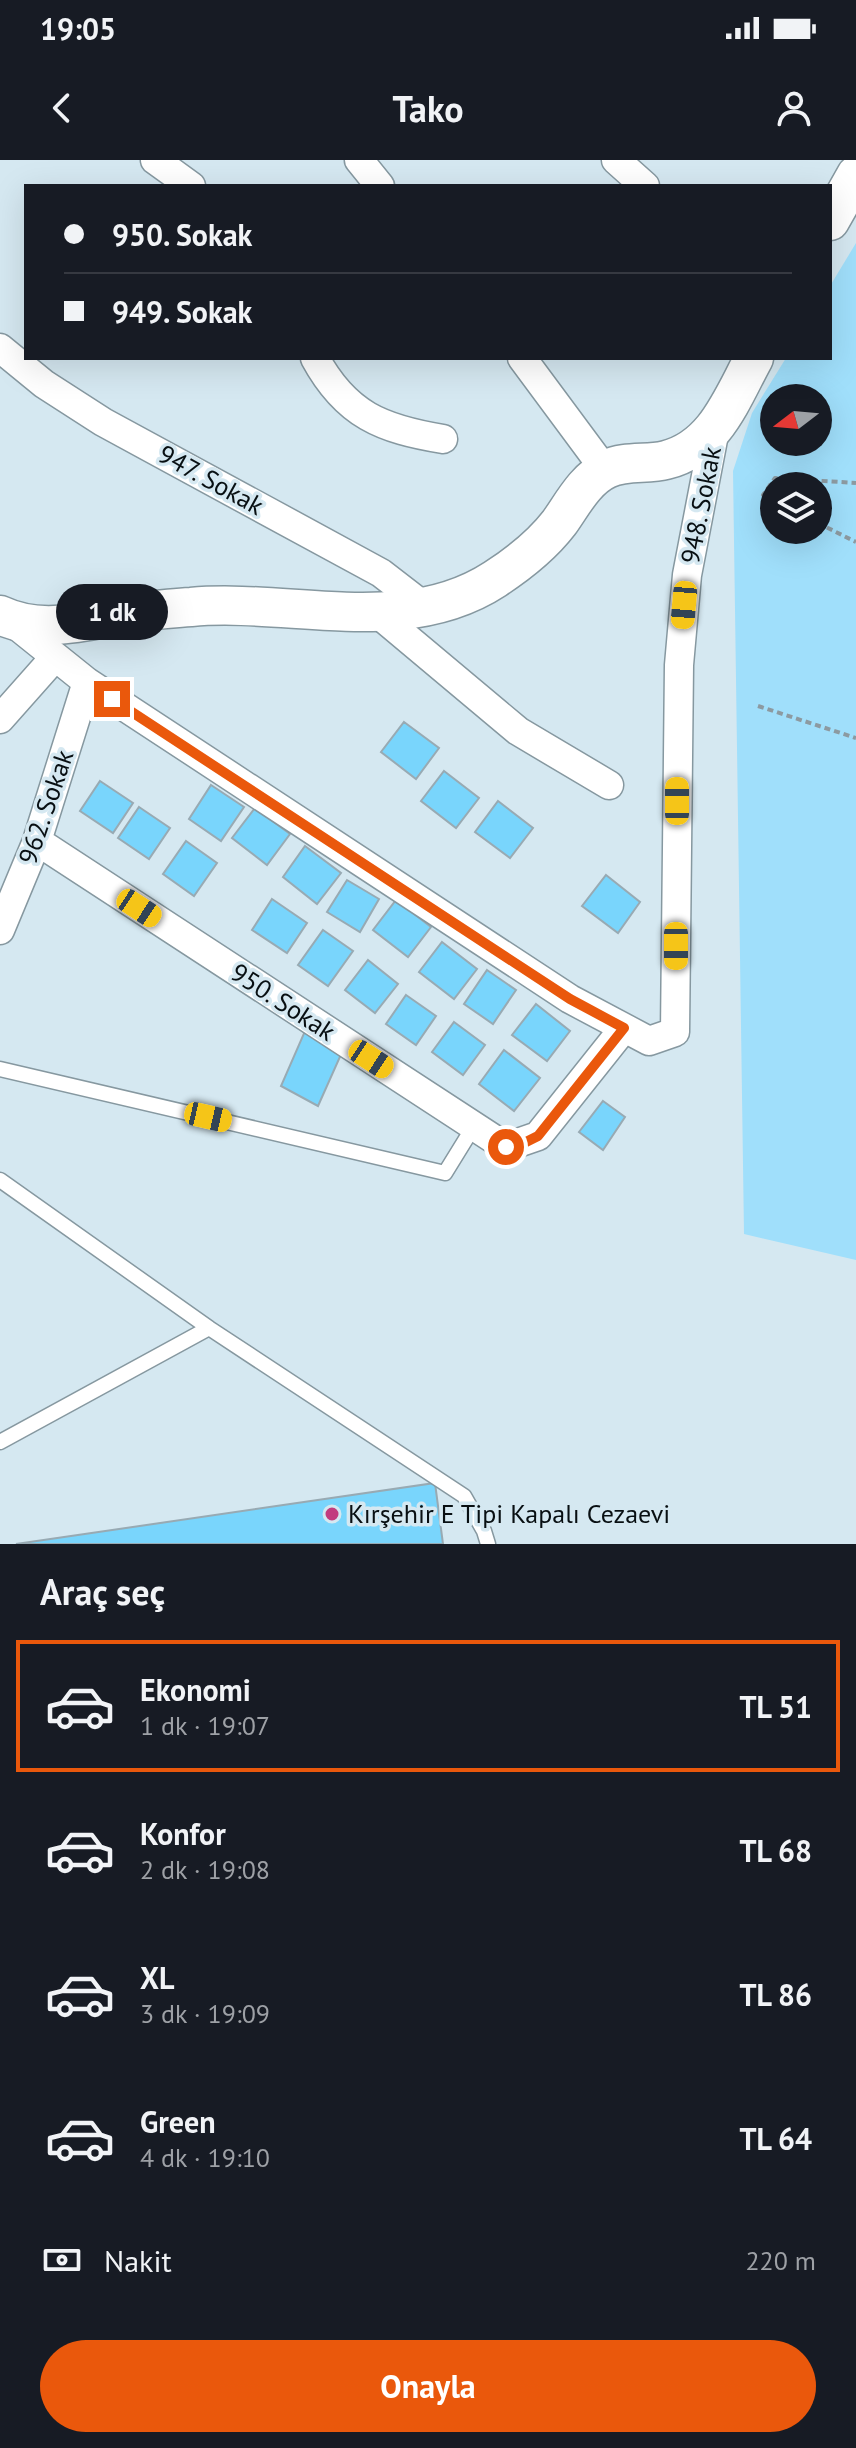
<!DOCTYPE html>
<html lang="tr">
<head>
<meta charset="utf-8">
<style>
	:root { --surface:#171b24; --page:#20242c; --text:#f1f3f6; --muted:#9ea1a6; --line:#363941; --accent:#ea580c }
	body { margin:0; font-family:"PT Sans",sans-serif; background:var(--page); color:var(--text); height:100vh; display:flex; flex-direction:column; font-size:30px; white-space:nowrap }
	* { box-sizing:border-box; margin:0 }
	p { font-size:26px; color:var(--muted) }
	.icon { flex:none; width:44px; height:44px; fill:none; stroke:currentColor; stroke-width:2; stroke-linecap:round; stroke-linejoin:round }
	.map { position:relative; height:1384px; overflow:hidden }
	.sheet { display:flex; flex-direction:column; background:var(--surface); flex:1 }
	.sheet>* { flex:none }
	.top-card { position:absolute; left:24px; top:24px; width:808px; height:176px; border-radius:0px; box-shadow:0 8px 32px #0002; display:grid; align-content:center; height:176px; padding:0 40px; background:var(--surface) }
	.needle { width:52px; rotate:254deg }
	.buttons { position:absolute; left:760px; top:224px; display:grid; gap:16px }
	.buttons a { display:grid; place-items:center; width:72px; height:72px; border-radius:50%; background:var(--surface); box-shadow:0 8px 32px #0002; font-size:40px }
	.end { position:absolute; width:36px; height:36px; margin:-18px; border:10px solid #ea580c; background:#fff; box-shadow:0 0 0 4px #fff }
	.from { border-radius:50% }
	.bubble { position:absolute; height:56px; border-radius:28px; background:var(--surface); box-shadow:0 8px 32px #0002; font-size:26px; font-weight:600; line-height:56px; text-align:center }
	.car { position:absolute; width:24px; height:48px; margin:-24px -12px; border-radius:10px; box-shadow:0 0 6px 2px #0007; background:linear-gradient(#f5c518 24%,#345 0 40%,#f5c518 0 76%,#345 0 86%,#f5c518 0) }
	.top-card b { display:flex; align-items:center; gap:28px; height:76px; font-size:30px }
	.top-card b+b { border-top:2px solid var(--line) }
	.top-card i { width:20px; height:20px; background:var(--text) }
	ul { padding:0; list-style:none }
	li { display:flex; align-items:center; gap:24px; height:132px; margin:0 16px 12px; padding:0 24px; border:4px solid transparent; border-radius:0px }
	li div { flex:1 }
	li b { display:block; font-size:30px }
	li em { font-style:normal; font-weight:600 }
	li.on { border-color:var(--accent) }
	li>.icon { width:72px; height:72px; stroke-width:1.5 }
	h2 { padding:0 40px; font-size:36px; line-height:96px }
	.pay { display:flex; align-items:center; gap:20px; height:88px; padding:0 40px; font-size:30px }
	.pay p { margin-inline-start:auto }
	.primary-button { display:flex; gap:16px; margin-top:auto; padding:16px 40px }
	.primary-button a { flex:1; height:92px; border-radius:48px; background:var(--accent); color:#fff; font-size:32px; font-weight:600; line-height:92px; text-align:center }
	.status { display:flex; justify-content:space-between; align-items:center; height:56px; padding:0 40px; background:var(--surface); direction:ltr }
	.status svg { height:22px; fill:currentColor }
	header { display:flex; justify-content:space-between; align-items:center; height:104px; padding:0 40px; background:var(--surface); font-size:36px; font-weight:600 }
	.map>svg:first-child { display:block }
</style>
</head>
<body>
<div class="status"><b>19:05</b><svg viewBox="0 0 49 12"><path d="M0 12V9h3v3zM5 12V6h3v6zM10 12V3h3v9zM15 12V0h3v12zM26 1h20v11H26zM47 4h2v5h-2z"/></svg></div>
<header><svg class="icon" aria-label="back" viewBox="0 0 24 24"><path d="M15 5l-7 7 7 7"/></svg>Tako<svg class="icon" aria-label="person" viewBox="0 0 24 24"><circle cx="12" cy="8" r="4"/><path d="M4 21q1-7 8-7t8 7"/></svg></header>
<div class="map">
<svg width="856" height="1384" viewBox="0 0 856 1384">
	<rect width="100%" height="100%" fill="#d5e8f1"/>
	<!-- green -->
	<path fill="#a0dffb" fill-rule="evenodd" d="M 856,83 L 856,1100 L 744,1074 L 733,311 L 752,253 L 786,198 L 830,198 L 830,126 ZM 774,238 L 818,238 L 818,282 L 774,282 ZM 774,326 L 818,326 L 818,370 L 774,370 Z"/>
	<!-- building -->
	<path fill="#79d5fc" stroke="#98aab3" stroke-width="2" d="M 404,562 L 439,588 L 416,619 L 381,592 Z
		M 444,611 L 479,638 L 456,668 L 421,641 Z
		M 100,621 L 133,643 L 113,673 L 80,651 Z
		M 211,625 L 244,647 L 221,681 L 189,659 Z
		M 498,641 L 533,668 L 510,698 L 475,672 Z
		M 139,647 L 170,668 L 149,699 L 118,678 Z
		M 255,648 L 290,674 L 267,705 L 232,678 Z
		M 186,681 L 217,703 L 194,736 L 163,714 Z
		M 305,686 L 341,713 L 317,744 L 283,717 Z
		M 606,715 L 640,742 L 618,773 L 582,746 Z
		M 347,720 L 379,739 L 360,772 L 327,752 Z
		M 272,739 L 307,763 L 287,793 L 252,770 Z
		M 396,740 L 431,767 L 408,797 L 373,770 Z
		M 323,770 L 353,791 L 328,826 L 298,805 Z
		M 442,782 L 477,809 L 454,839 L 419,812 Z
		M 368,800 L 398,824 L 375,853 L 345,830 Z
		M 487,810 L 516,830 L 493,864 L 464,844 Z
		M 406,835 L 436,856 L 416,885 L 386,864 Z
		M 536,844 L 570,871 L 547,901 L 512,875 Z
		M 454,862 L 485,885 L 463,915 L 432,892 Z
		M 305,871 L 343,890 L 318,946 L 281,926 Z
		M 504,890 L 540,918 L 514,951 L 479,924 Z
		M 603,941 L 625,957 L 603,990 L 579,972 Z
		M 435,1323 L 443,1384 L 16,1384 Z"/>
	<g fill="none" stroke-linecap="round" stroke-linejoin="round">
		<!-- lane casing -->
		<g stroke="#8698a0" stroke-width="17">
			<path id="lane" d="M 0,909 L 445,1013 L 474,966
				M 0,1020 L 209,1168 L 0,1282
				M 209,1168 L 464,1336 L 484,1371 L 488,1384"/>
		</g>
		<!-- street casing -->
		<g stroke="#8698a0" stroke-width="31">
			<path id="street" d="M 155,0 L 191,26
				M 359,0 L 380,26
				M 616,0 L 645,26
				M 0,188 L 44,224 L 103,262 L 381,413 L 425,447
				M 315,198 C 346,255 382,269 443,279
				M 522,198 L 605,310
				M 376,452 L 518,571 L 609,625
				M 11,461 L 87,522 L 570,839 L 649,881 L 675,872 L 679,505 L 687,415 L 715,269
				M 0,559 L 55,497
				M 37,681 L 506,987 L 538,976 L 624,868
				M 0,770 L 37,681 L 87,522"/>
		</g>
		<!-- secondary casing -->
		<g stroke="#8698a0" stroke-width="41">
			<path id="secondary" d="M 830,61 L 856,15
				M 0,455 C 44,476 92,459 137,452 C 155,450 173,448 191,447 C 291,438 405,478 495,419 C 518,404 542,385 559,363 C 572,345 585,319 607,309 C 626,300 647,305 666,300 C 715,288 732,238 754,198"/>
		</g>
		<!-- path -->
		<path stroke="#8c9aa1" stroke-width="4" stroke-dasharray="6 4" stroke-linecap="butt" d="M 774,341 L 763,335 L 775,318 L 856,323
			M 818,363 L 856,382
			M 758,546 L 856,578"/>
		<!-- lane -->
		<use href="#lane" stroke="#fff" stroke-width="14"/>
		<!-- street -->
		<use href="#street" stroke="#fff" stroke-width="28"/>
		<!-- secondary -->
		<use href="#secondary" stroke="#fff" stroke-width="38"/>
	</g>
	<g fill="none" stroke-linecap="round" stroke-linejoin="round">
		<!-- route -->
		<path stroke="#ea580c" stroke-width="10" d="M 112,539 L 570,839 L 624,868 L 538,976 L 526,982 L 506,987"/>
	</g>
	<!-- markers -->
	<circle fill="#c23c7f" stroke="#d5e8f1" stroke-width="3" cx="332" cy="1354" r="8"/>
	<g text-anchor="middle" stroke-width="7" stroke-linejoin="round" paint-order="stroke">
		<!-- street labels -->
		<g font-size="26" fill="#080f12" stroke="#d5e8f1">
			<text transform="translate(211 320) rotate(29)" y="9">947. Sokak</text>
			<text transform="translate(701 345) rotate(-79)" y="9">948. Sokak</text>
			<text transform="translate(46 647) rotate(-71)" y="9">962. Sokak</text>
			<text transform="translate(283 842) rotate(33)" y="9">950. Sokak</text>
		</g>
		<!-- poi labels -->
		<g font-size="26" fill="#080f12" stroke="#d5e8f1" text-anchor="start">
			<text x="348" y="1363">Kırşehir E Tipi Kapalı Cezaevi</text>
		</g>
	</g>
</svg>
<div class="buttons">
<a><svg class="needle" viewBox="-14 -14 28 28"><path d="M0-13l5 13h-10z" fill="#e53935"/><path d="M0 13l5-13h-10z" fill="#9ea1a6"/></svg></a>
<a><svg class="icon" aria-label="layers" viewBox="0 0 24 24"><path d="M12 4l9 5-9 5-9-5zM3 14l9 5 9-5"/></svg></a>
</div>
<i class="end from" style="left:506px;top:987px"></i>
<i class="end" style="left:112px;top:539px"></i>
<div class="bubble" style="left:56px;top:424px;width:112px">1 dk</div>
<i class="car" style="left:684px;top:445px;rotate:185deg"></i>
<i class="car" style="left:677px;top:641px;rotate:0deg"></i>
<i class="car" style="left:139px;top:748px;rotate:123deg"></i>
<i class="car" style="left:676px;top:786px;rotate:180deg"></i>
<i class="car" style="left:371px;top:899px;rotate:123deg"></i>
<i class="car" style="left:208px;top:957px;rotate:103deg"></i>
<div class="top-card">
<b><i class="from"></i>950. Sokak</b>
<b><i></i>949. Sokak</b>
</div>
</div>
<section class="sheet">
<h2>Araç seç</h2>
<ul>
<li class="on"><svg class="icon" aria-label="car" viewBox="0 0 24 24"><path d="M5 17H2v-5l4-1 3-4h7l3 4 3 1v5h-3M9 17h6M6 11h13"/><circle cx="7" cy="17" r="2"/><circle cx="17" cy="17" r="2"/></svg><div><b>Ekonomi</b><p>1 dk · 19:07</p></div><em>TL 51</em></li>
<li><svg class="icon" aria-label="car" viewBox="0 0 24 24"><path d="M5 17H2v-5l4-1 3-4h7l3 4 3 1v5h-3M9 17h6M6 11h13"/><circle cx="7" cy="17" r="2"/><circle cx="17" cy="17" r="2"/></svg><div><b>Konfor</b><p>2 dk · 19:08</p></div><em>TL 68</em></li>
<li><svg class="icon" aria-label="car" viewBox="0 0 24 24"><path d="M5 17H2v-5l4-1 3-4h7l3 4 3 1v5h-3M9 17h6M6 11h13"/><circle cx="7" cy="17" r="2"/><circle cx="17" cy="17" r="2"/></svg><div><b>XL</b><p>3 dk · 19:09</p></div><em>TL 86</em></li>
<li><svg class="icon" aria-label="car" viewBox="0 0 24 24"><path d="M5 17H2v-5l4-1 3-4h7l3 4 3 1v5h-3M9 17h6M6 11h13"/><circle cx="7" cy="17" r="2"/><circle cx="17" cy="17" r="2"/></svg><div><b>Green</b><p>4 dk · 19:10</p></div><em>TL 64</em></li>
</ul>
<div class="pay"><svg class="icon" aria-label="cash" viewBox="0 0 24 24"><path d="M3 7h18v10H3z"/><circle cx="12" cy="12" r="2"/></svg>Nakit<p>220 m</p></div>
<div class="primary-button"><a>Onayla</a></div>
</section>
</body>
</html>
